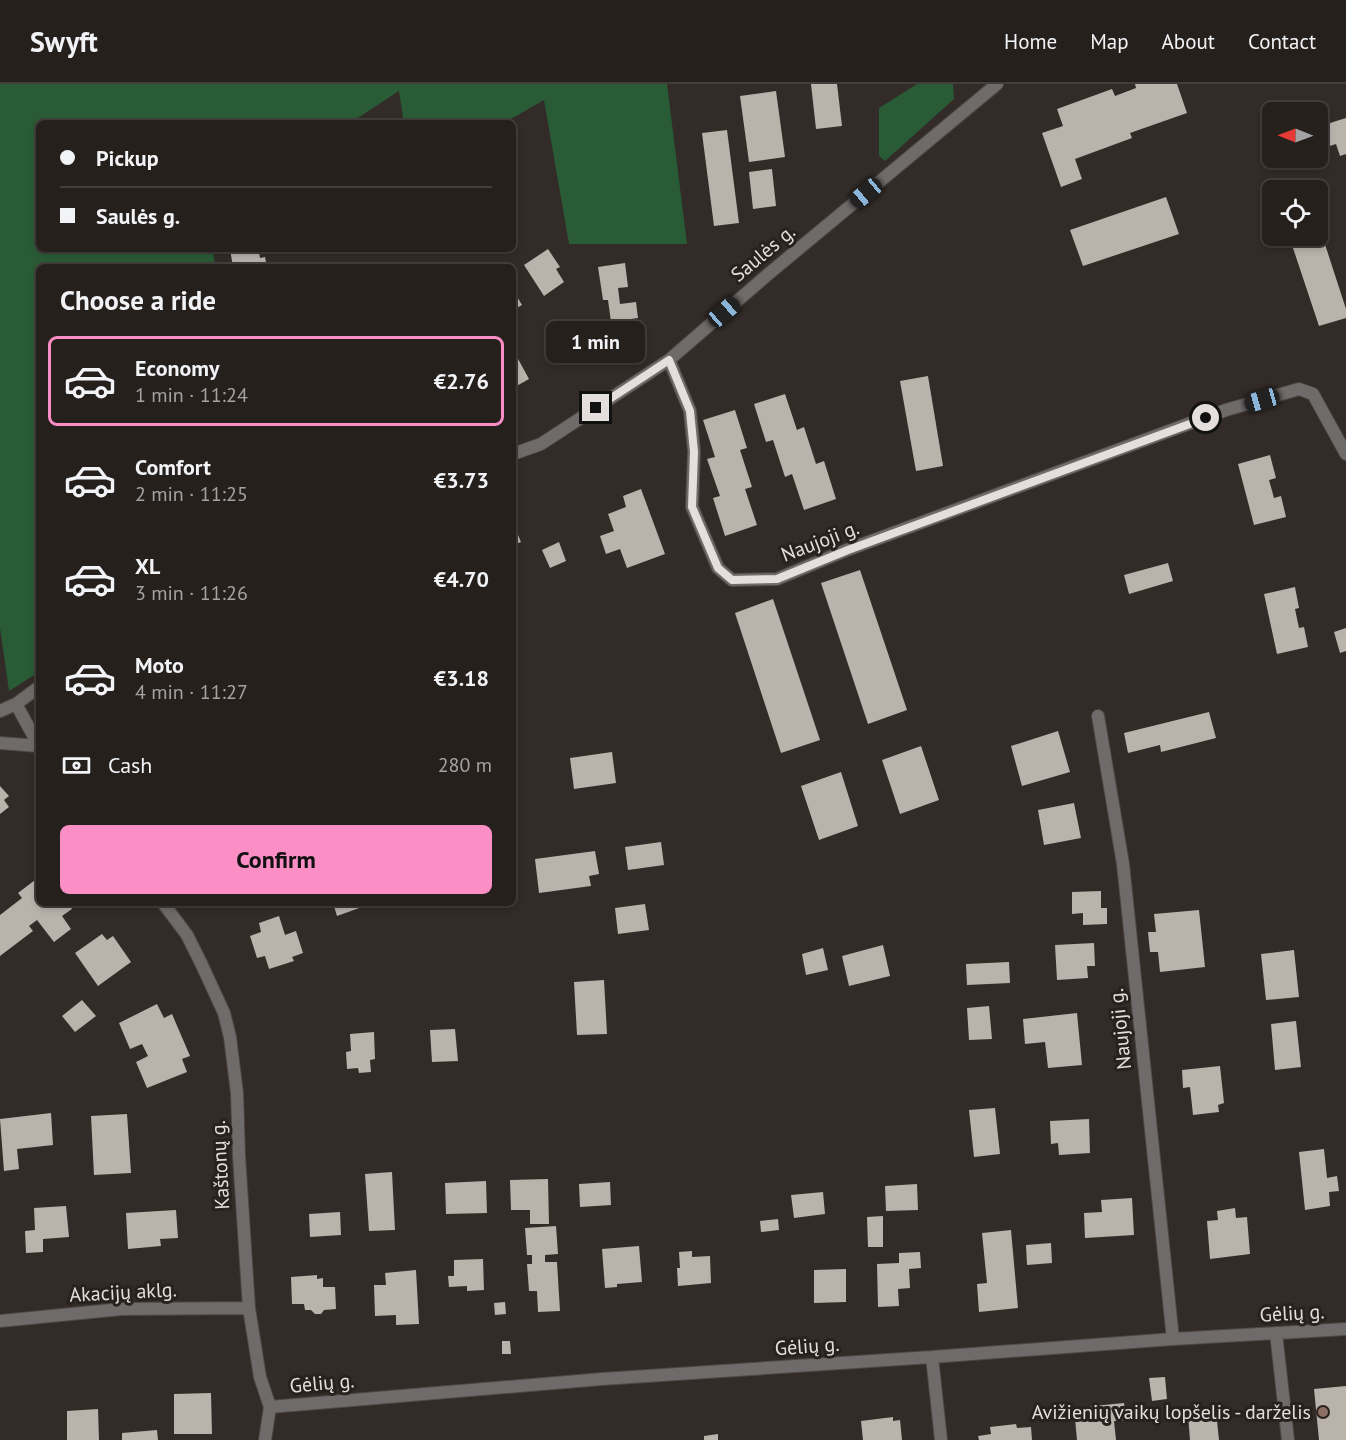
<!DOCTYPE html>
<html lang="en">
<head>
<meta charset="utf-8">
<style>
	:root { --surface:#26201d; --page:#322d2a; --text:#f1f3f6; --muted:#a4a3a4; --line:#423e3b; --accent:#fb8fc5 }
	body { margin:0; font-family:"PT Sans",sans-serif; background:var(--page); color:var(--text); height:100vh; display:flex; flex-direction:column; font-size:22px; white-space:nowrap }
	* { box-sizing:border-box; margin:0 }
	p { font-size:20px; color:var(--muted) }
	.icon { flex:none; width:33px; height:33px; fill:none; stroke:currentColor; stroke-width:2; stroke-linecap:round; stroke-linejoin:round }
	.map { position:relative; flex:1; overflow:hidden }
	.side { position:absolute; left:36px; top:180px; width:480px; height:642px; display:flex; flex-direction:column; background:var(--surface); border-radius:9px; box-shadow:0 3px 9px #0003,0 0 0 2px var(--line) }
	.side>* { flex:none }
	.banner { position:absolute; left:36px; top:36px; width:480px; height:132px; border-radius:9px; box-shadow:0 3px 9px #0003,0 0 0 2px var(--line); display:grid; align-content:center; height:132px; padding:0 24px; background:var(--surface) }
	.needle { width:39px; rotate:271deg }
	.fabs { position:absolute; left:1262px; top:18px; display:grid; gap:12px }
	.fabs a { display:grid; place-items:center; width:66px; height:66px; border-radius:9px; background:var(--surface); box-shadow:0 3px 9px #0003,0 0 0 2px var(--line); font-size:30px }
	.end { position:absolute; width:27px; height:27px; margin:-14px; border:8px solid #e4dfdd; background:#111; box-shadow:0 0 0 3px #111 }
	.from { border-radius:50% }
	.bubble { position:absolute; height:42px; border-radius:9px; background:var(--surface); box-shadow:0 3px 9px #0003,0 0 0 2px var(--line); font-size:20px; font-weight:700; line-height:42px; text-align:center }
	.car { position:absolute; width:18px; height:36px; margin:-18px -9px; border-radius:8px; box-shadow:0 0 4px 2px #0007; background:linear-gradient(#222 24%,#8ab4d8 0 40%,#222 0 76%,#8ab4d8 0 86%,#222 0) }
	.banner b { display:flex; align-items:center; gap:21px; height:57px; font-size:22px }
	.banner b+b { border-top:2px solid var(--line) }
	.banner i { width:15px; height:15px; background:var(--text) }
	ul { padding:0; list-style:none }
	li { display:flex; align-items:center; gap:18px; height:90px; margin:0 12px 9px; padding:0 12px; border:3px solid transparent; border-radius:9px }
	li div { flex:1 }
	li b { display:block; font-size:22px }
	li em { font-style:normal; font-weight:700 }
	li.on { border-color:var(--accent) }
	li>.icon { width:54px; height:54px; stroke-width:1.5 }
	h2 { padding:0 24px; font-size:27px; line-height:72px }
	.pay { display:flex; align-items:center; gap:15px; height:66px; padding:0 24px; font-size:22px }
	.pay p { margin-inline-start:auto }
	.primary-button { display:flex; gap:12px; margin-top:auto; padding:12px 24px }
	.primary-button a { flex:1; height:69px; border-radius:9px; background:var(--accent); color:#111; font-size:24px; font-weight:700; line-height:69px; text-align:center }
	header { display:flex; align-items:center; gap:36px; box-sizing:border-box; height:84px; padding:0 30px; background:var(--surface); border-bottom:2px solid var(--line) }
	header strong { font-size:28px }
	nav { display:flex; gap:33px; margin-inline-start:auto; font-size:21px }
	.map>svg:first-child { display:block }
</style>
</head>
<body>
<header>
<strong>Swyft</strong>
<nav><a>Home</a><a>Map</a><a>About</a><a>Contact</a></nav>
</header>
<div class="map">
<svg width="1346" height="1356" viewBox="0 0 1346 1356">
	<rect width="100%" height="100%" fill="#322b27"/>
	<!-- green -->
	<path fill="#295c36" d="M 0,0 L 667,0 L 687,160 L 569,160 L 544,16 L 504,39 L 404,39 L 399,7 L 350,39 L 39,39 L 39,165 L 213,165 L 215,183 L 39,183 L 39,588 L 9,607 L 0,544 Z
		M 917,0 L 953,0 L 954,15 L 885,77 L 879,72 L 879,24 Z"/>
	<!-- building -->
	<path fill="#b9b3ac" d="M 811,0 L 837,0 L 842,42 L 816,45 Z
		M 1135,0 L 1177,0 L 1187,29 L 1130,49 L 1132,54 L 1075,75 L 1082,95 L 1061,103 L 1042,49 L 1063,42 L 1057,25 L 1112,5 L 1115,12 L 1136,4 Z
		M 776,7 L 785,73 L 749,78 L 740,12 Z
		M 1327,29 L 1330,39 L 1346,34 L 1346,70 L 1340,72 L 1336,60 L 1317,66 L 1317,31 Z
		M 727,46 L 739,139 L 714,142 L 702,49 Z
		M 1280,74 L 1305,74 L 1282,81 Z
		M 772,85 L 776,122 L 753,125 L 749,88 Z
		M 1166,113 L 1179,150 L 1083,182 L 1070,146 Z
		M 1321,148 L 1346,225 L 1346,234 L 1319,242 L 1291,158 L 1311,152 L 1317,152 L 1317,150 Z
		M 230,165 L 243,165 L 244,170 L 259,168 L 260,174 L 265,173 L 267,183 L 233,183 Z
		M 548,165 L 560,183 L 556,185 L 564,198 L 544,212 L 524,181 Z
		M 625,179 L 628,203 L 618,204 L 620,220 L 636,218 L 638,234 L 611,238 L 608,216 L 603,216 L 598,183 Z
		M 513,206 L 522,221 L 513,226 Z
		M 517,273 L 529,295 L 513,304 L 513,275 Z
		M 928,292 L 943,382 L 916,387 L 900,297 Z
		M 785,310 L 797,346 L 804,343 L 816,380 L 824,377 L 836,415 L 804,426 L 792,390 L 785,393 L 773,356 L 766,358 L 754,320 Z
		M 735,326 L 747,364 L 740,366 L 752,403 L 745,405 L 757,441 L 725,452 L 713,414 L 720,412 L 707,375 L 715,373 L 703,336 Z
		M 1270,371 L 1276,394 L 1269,396 L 1274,414 L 1281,412 L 1286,433 L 1254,441 L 1238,380 Z
		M 641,405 L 665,470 L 627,484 L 620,465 L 606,470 L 600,452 L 614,447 L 608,430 L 626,423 L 623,412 Z
		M 513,439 L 521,458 L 513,461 Z
		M 559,458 L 566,477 L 550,484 L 542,466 Z
		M 1168,479 L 1173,497 L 1129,510 L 1124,491 Z
		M 860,486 L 907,626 L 868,640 L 821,499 Z
		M 1295,503 L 1299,524 L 1295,525 L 1299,544 L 1304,543 L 1308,563 L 1277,570 L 1264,510 Z
		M 513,512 L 514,512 L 518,538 L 513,539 Z
		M 773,515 L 820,656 L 781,669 L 735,529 Z
		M 1346,544 L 1346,567 L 1340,569 L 1334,548 Z
		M 1209,628 L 1216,654 L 1161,668 L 1160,661 L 1128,669 L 1124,649 Z
		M 1058,647 L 1070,688 L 1022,702 L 1011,662 Z
		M 921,662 L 939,716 L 900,730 L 882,676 Z
		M 612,668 L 616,699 L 574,705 L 570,674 Z
		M 841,688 L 858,742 L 819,756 L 801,702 Z
		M 0,702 L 9,712 L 4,716 L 9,723 L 0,730 Z
		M 1074,719 L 1081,754 L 1044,761 L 1038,726 Z
		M 661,758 L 664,781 L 628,786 L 625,763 Z
		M 595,767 L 599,790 L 589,792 L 591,802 L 539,809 L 535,775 Z
		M 39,793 L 39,819 L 68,819 L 72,825 L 62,832 L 71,845 L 54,858 L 37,836 L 29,842 L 33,847 L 0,872 L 0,831 L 22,814 L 18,809 Z
		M 1101,807 L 1101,824 L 1107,824 L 1107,840 L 1083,841 L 1083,829 L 1072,830 L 1072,808 Z
		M 333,819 L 361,819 L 362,823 L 337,832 Z
		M 645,820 L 649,846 L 618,850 L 615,824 Z
		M 1199,826 L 1205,883 L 1160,888 L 1158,868 L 1150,868 L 1148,848 L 1156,848 L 1154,830 Z
		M 279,832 L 285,851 L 296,847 L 303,869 L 292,873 L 294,877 L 269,885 L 265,872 L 257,874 L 250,852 L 261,848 L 259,839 Z
		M 102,850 L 107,856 L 113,852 L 131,878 L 98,902 L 75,869 Z
		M 1094,859 L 1095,882 L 1087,882 L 1088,894 L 1057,896 L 1055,861 Z
		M 883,861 L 890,892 L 849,902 L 842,872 Z
		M 823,864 L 828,886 L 806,891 L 802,870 Z
		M 1294,866 L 1299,913 L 1266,916 L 1261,870 Z
		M 1009,878 L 1010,899 L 967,901 L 966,880 Z
		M 604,896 L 607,950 L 577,951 L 574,898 Z
		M 82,916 L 96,932 L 75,948 L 62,932 Z
		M 157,920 L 164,934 L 172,930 L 190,972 L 182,975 L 187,988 L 147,1004 L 136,978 L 148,972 L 142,960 L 130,965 L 119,939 Z
		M 989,922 L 992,955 L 969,956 L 967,924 Z
		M 1077,929 L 1082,981 L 1048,984 L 1045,958 L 1025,960 L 1023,935 Z
		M 1296,937 L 1301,983 L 1275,986 L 1271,940 Z
		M 455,945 L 458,977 L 432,978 L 430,946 Z
		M 374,948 L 375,975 L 370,976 L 371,988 L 359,989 L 358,984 L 347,985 L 346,968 L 351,967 L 350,950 Z
		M 1220,982 L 1224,1019 L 1218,1021 L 1219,1028 L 1193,1031 L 1190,1003 L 1183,1004 L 1182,986 Z
		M 995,1024 L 1000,1070 L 974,1073 L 969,1026 Z
		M 51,1029 L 53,1061 L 17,1065 L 19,1085 L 4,1087 L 0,1035 Z
		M 127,1030 L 131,1089 L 94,1091 L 91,1032 Z
		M 1089,1035 L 1090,1069 L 1059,1071 L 1058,1059 L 1051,1060 L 1050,1037 Z
		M 1324,1065 L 1327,1094 L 1337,1092 L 1339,1107 L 1329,1108 L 1330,1122 L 1305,1126 L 1299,1068 Z
		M 392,1088 L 395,1146 L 369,1147 L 365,1090 Z
		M 548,1095 L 549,1140 L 530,1140 L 530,1126 L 511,1126 L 510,1096 Z
		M 486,1097 L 487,1129 L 446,1130 L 445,1099 Z
		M 610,1098 L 611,1121 L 580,1123 L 579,1100 Z
		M 917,1100 L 918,1126 L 886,1127 L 885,1102 Z
		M 823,1108 L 825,1130 L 794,1134 L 791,1111 Z
		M 1132,1114 L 1134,1151 L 1085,1154 L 1084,1129 L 1102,1128 L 1101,1116 Z
		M 66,1122 L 69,1153 L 43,1155 L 43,1168 L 26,1169 L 25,1147 L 35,1146 L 34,1124 Z
		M 1235,1124 L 1236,1134 L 1247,1133 L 1250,1170 L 1210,1175 L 1207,1137 L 1218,1136 L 1217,1127 Z
		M 176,1126 L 178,1154 L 160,1155 L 161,1162 L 128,1165 L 126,1129 Z
		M 340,1128 L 341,1151 L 310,1153 L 309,1130 Z
		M 883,1132 L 883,1163 L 868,1163 L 867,1133 Z
		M 778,1135 L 779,1146 L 761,1148 L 760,1137 Z
		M 556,1142 L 558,1170 L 545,1171 L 545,1178 L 557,1178 L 560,1227 L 538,1228 L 537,1207 L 529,1207 L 527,1180 L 532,1180 L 532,1171 L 527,1171 L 525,1144 Z
		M 1011,1146 L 1018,1224 L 979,1228 L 977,1200 L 987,1199 L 982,1149 Z
		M 1051,1159 L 1052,1179 L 1027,1181 L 1026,1161 Z
		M 639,1162 L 642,1198 L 617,1200 L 617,1203 L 605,1204 L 602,1165 Z
		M 692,1167 L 692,1173 L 710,1172 L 711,1199 L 678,1202 L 677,1184 L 680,1184 L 679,1168 Z
		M 920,1168 L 921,1184 L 909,1185 L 910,1204 L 898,1205 L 899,1222 L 878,1223 L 877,1180 L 899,1179 L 899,1169 Z
		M 483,1175 L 484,1206 L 467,1207 L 467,1202 L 449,1203 L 448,1192 L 454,1192 L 454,1176 Z
		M 846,1185 L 846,1218 L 814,1219 L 814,1186 Z
		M 416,1186 L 419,1240 L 396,1241 L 396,1231 L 375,1232 L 374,1201 L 386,1201 L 385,1189 Z
		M 317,1191 L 317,1195 L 323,1194 L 323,1203 L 335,1203 L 336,1225 L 324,1226 L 321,1230 L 315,1230 L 311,1226 L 305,1226 L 304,1220 L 292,1220 L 291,1193 Z
		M 505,1218 L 506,1230 L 495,1231 L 494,1219 Z
		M 502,1257 L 510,1257 L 511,1270 L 502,1270 Z
		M 1165,1293 L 1167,1315 L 1152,1317 L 1149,1294 Z
		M 1346,1302 L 1346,1356 L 1319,1356 L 1314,1305 Z
		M 211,1309 L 212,1350 L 174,1350 L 174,1310 Z
		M 1124,1319 L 1126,1336 L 1114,1337 L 1116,1356 L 1077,1356 L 1074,1324 Z
		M 98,1325 L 99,1356 L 67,1356 L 67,1327 Z
		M 1216,1327 L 1219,1356 L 1190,1356 L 1188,1330 Z
		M 893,1333 L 893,1337 L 900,1336 L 902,1356 L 863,1356 L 861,1337 Z
		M 1016,1340 L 1017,1344 L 1031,1343 L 1032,1356 L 979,1356 L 978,1352 L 991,1350 L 990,1343 Z
		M 157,1346 L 158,1356 L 122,1356 L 122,1349 Z
		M 718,1350 L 718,1356 L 704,1356 L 704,1352 Z"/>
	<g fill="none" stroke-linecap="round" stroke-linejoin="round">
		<!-- street casing -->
		<g stroke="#4e4844" stroke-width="14">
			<path id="street" d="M 669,276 L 690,327 L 694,367 L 692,423 L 718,484 L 732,496 L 777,495 L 847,466 L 1226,326 L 1299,305 L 1313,310 L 1346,370
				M 513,370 L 541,360 L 669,276 L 766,192 L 997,0
				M 16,620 L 39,662
				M 0,627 L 16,620 L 39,603
				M 1098,632 L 1123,780 L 1173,1255
				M 0,659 L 39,662
				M 163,819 L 187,851 L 201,879 L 224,929 L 230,953 L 237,1009 L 239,1072 L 249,1224 L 260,1293 L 270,1323 L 265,1356
				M 0,1237 L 122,1225 L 249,1224
				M 1276,1249 L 1288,1356
				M 932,1273 L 941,1356
				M 270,1323 L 602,1295 L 932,1273 L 1173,1255 L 1346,1245"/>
		</g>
		<!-- street -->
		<use href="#street" stroke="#706b6b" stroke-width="12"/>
	</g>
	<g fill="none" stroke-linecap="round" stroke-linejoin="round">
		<!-- route -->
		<path stroke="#e4dfdd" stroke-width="8" d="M 596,324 L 669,276 L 690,327 L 694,368 L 692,423 L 718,484 L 732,496 L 777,495 L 848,466 L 1206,334"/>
	</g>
	<!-- markers -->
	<circle fill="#8d6e63" stroke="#28211d" stroke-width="2" cx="1323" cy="1328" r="6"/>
	<g text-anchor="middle" stroke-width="6" stroke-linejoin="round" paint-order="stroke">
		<!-- street labels -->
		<g font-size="20" fill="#e4dfdd" stroke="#28211d">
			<text transform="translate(763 169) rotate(-40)" y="7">Saulės g.</text>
			<text transform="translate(820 457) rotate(-21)" y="7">Naujoji g.</text>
			<text transform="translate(1120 945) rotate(-96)" y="7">Naujoji g.</text>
			<text transform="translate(220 1081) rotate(-93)" y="7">Kaštonų g.</text>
			<text transform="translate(123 1208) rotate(-3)" y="7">Akacijų aklg.</text>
			<text transform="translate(1292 1229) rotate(-3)" y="7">Gėlių g.</text>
			<text transform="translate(807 1262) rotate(-4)" y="7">Gėlių g.</text>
			<text transform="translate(322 1299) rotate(-5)" y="7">Gėlių g.</text>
		</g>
		<!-- poi labels -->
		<g font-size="20" fill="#e4dfdd" stroke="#28211d" text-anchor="end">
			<text x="1311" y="1335">Avižienių vaikų lopšelis - darželis</text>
		</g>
	</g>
</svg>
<div class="fabs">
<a><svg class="needle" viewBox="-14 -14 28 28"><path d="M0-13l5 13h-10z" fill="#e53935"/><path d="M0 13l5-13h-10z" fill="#a4a3a4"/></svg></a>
<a><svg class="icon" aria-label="locate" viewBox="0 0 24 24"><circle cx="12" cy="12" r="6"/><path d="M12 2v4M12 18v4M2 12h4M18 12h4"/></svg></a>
</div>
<i class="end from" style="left:1206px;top:334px"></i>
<i class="end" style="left:596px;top:324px"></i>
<div class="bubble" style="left:546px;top:237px;width:99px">1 min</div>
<i class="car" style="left:866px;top:109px;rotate:230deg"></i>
<i class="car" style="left:724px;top:228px;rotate:49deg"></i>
<i class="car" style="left:1262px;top:316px;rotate:254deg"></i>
<div class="banner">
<b><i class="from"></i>Pickup</b>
<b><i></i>Saulės g.</b>
</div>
<section class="side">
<h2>Choose a ride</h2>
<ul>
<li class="on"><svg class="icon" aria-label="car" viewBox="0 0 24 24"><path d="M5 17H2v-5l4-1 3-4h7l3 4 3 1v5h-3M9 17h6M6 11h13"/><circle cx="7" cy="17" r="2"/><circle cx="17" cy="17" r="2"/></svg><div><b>Economy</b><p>1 min · 11:24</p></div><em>€2.76</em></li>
<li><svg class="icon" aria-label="car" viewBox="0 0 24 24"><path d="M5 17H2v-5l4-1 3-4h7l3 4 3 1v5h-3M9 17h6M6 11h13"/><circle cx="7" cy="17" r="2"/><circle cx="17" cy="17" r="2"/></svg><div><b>Comfort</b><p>2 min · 11:25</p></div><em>€3.73</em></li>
<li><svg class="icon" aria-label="car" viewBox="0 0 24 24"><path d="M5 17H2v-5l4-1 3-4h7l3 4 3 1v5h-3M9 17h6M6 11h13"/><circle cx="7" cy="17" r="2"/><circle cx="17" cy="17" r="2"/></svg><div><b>XL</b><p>3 min · 11:26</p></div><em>€4.70</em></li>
<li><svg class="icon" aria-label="car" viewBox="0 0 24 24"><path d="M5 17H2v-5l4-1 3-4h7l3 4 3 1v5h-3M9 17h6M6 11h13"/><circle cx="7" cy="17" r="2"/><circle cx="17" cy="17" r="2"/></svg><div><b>Moto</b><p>4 min · 11:27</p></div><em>€3.18</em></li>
</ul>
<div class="pay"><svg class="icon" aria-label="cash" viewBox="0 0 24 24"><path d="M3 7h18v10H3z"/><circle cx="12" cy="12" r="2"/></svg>Cash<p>280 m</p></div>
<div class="primary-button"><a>Confirm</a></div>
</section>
</div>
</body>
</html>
